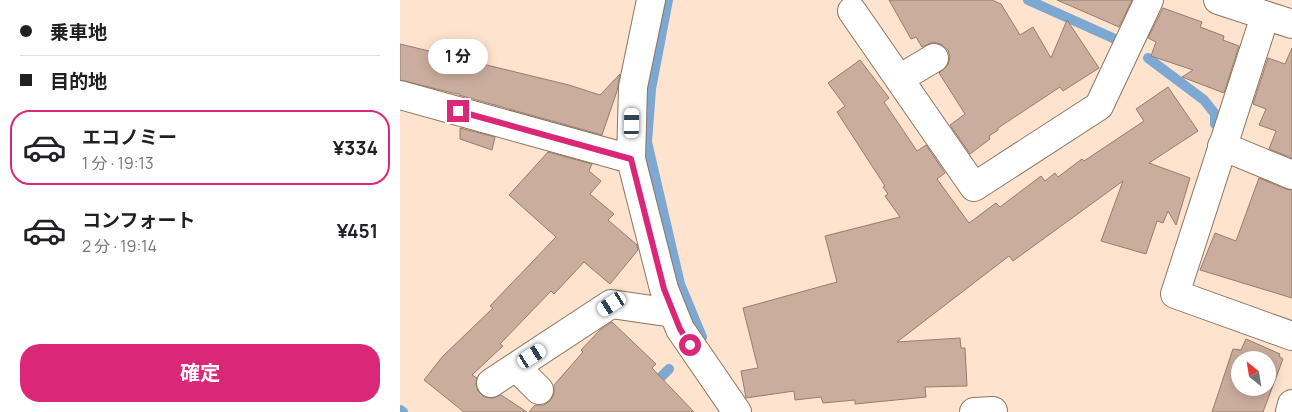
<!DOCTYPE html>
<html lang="ja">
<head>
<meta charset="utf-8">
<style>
	:root { --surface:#fff; --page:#f2f2f2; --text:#202124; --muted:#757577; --line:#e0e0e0; --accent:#db2777 }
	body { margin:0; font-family:Manrope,"Noto Sans JP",sans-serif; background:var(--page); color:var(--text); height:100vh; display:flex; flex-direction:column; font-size:19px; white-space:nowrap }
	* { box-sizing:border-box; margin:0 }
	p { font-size:16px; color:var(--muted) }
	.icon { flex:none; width:28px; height:28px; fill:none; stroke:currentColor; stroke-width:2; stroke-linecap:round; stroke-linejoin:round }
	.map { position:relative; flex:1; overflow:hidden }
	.side { display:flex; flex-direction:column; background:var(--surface); width:400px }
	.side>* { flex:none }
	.guide { display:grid; align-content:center; height:110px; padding:0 20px; background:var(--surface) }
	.needle { width:32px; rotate:330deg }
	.fabs { position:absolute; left:831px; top:351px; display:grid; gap:10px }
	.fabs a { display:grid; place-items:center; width:45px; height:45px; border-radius:50%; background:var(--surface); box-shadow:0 2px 12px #0003; font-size:25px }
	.end { position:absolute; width:22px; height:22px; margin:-11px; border:6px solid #db2777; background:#fff; box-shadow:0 0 0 2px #fff }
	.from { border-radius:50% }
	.bubble { position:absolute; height:35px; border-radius:18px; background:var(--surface); box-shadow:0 2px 12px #0003; font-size:16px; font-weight:700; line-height:35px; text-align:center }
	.car { position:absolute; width:15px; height:30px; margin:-15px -8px; border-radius:6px; box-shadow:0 0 4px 1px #0007; background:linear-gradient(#fff 24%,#345 0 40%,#fff 0 76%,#345 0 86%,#fff 0) }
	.guide b { display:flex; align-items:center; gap:18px; height:48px; font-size:19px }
	.guide b+b { border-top:1px solid var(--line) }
	.guide i { width:12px; height:12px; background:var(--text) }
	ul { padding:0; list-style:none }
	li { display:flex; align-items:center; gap:15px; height:75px; margin:0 10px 8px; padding:0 10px; border:2px solid transparent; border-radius:20px }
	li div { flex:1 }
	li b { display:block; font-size:19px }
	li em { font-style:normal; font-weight:700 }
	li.active { border-color:var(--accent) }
	li>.icon { width:45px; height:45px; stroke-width:1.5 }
	.cta { display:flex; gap:10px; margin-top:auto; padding:10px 20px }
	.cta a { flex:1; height:58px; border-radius:20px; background:var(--accent); color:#fff; font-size:20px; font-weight:700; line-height:58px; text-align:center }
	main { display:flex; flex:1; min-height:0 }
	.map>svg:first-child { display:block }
</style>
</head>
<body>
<main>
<section class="side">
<div class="guide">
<b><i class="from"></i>乗車地</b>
<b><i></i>目的地</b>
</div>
<ul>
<li class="active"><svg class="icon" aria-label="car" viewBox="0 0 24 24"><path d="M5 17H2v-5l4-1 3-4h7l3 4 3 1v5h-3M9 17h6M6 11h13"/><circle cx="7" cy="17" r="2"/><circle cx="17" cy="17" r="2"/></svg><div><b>エコノミー</b><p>1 分 · 19:13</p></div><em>¥334</em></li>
<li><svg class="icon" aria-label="car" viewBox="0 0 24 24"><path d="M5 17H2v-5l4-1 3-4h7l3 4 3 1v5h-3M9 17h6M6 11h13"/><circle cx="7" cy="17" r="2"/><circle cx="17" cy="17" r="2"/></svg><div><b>コンフォート</b><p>2 分 · 19:14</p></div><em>¥451</em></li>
</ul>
<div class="cta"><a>確定</a></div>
</section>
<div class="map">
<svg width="892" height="412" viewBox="0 0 892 412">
	<rect width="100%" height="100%" fill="#fee4ce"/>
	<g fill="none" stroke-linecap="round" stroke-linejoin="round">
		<!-- stream -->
		<path stroke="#7da8d1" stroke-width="10" d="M 268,0 L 251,89 L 247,142 L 280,284 L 302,337
			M 628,0 L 715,39
			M 748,58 L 804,100 L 815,114 L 815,124
			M 252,386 L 269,369
			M 0,410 L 3,412"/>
	</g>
	<!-- building -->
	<path fill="#cbad9d" stroke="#977c6c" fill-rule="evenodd" d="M 489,0 L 592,0 L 601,4 L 620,35 L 633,27 L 651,58 L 667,20 L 699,68 L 663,91 L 660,87 L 598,128 L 598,130 L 589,136 L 590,139 L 570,154 L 550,125 L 565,114 L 539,73 L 548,65 L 550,57 L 548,50 L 541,44 L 533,42 L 522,47 L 516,37 L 511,39 Z
		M 657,0 L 732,0 L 719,27 Z
		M 763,8 L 802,22 L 800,27 L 824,36 L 823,40 L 839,46 L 824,93 L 782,77 L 793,70 L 751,56 L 756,42 L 748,38 Z
		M 0,44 L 169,85 L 200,95 L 220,74 L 217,91 L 202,135 L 66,97 L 59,95 L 59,93 L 57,94 L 0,80 Z
		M 892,48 L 892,158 L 869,149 L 876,131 L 859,125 L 866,109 L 853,104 L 868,58 L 885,64 Z
		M 460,60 L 489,98 L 484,102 L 517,151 L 526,145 L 545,173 L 537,179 L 569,223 L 596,203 L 600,207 L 641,176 L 645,181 L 655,173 L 658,177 L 682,159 L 684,161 L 744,121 L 736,109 L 768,87 L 798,131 L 749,163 L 790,178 L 776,225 L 768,211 L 763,223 L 757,221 L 746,254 L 701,241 L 723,181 L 613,261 L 609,256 L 497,342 L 560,338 L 561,348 L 565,348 L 567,386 L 525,387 L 526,397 L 455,404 L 455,400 L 423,403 L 421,397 L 395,400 L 394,391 L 346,398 L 341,371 L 358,368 L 343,308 L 437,282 L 425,236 L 500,217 L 485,196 L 488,194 L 483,187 L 485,186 L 437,112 L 445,106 L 428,83 Z
		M 60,128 L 95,137 L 92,150 L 60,139 Z
		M 148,152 L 192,164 L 189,171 L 201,181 L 190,194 L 214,214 L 208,220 L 237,245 L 238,250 L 210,284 L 184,262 L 154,294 L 151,291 L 100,344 L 103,346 L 72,375 L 77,378 L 76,384 L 78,391 L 84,397 L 92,398 L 101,395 L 127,412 L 64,412 L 24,380 L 43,356 L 93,308 L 90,306 L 156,237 L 109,195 Z
		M 859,178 L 886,189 L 892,190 L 892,298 L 800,270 L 815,233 L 836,241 Z
		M 212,322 L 256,364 L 252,368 L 294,412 L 129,412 L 135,405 L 144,405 L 150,401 L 154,394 L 154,385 L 183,352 L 181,350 L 200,330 Z
		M 846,339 L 880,354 L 879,356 L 883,359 L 863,412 L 812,412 L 833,349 L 841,350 ZM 840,360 L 868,360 L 868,388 L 840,388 Z"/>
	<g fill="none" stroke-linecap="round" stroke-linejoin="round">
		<!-- minor casing -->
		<g stroke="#8c7561" stroke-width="30">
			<path id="minor" d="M 251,0 L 233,87 L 231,159 L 264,289 L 280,329 L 337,412
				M 818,0 L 892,24
				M 452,11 L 574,187 L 699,106 L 749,0
				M 865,16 L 775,294 L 892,336
				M 499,79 L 534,58
				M 0,95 L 231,159
				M 822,146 L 892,175
				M 116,367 L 139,390
				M 91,383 L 211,304 L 273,313
				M 574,412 L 593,411
				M 890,412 L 892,404"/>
		</g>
		<!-- minor -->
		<use href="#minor" stroke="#fff" stroke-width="28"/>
	</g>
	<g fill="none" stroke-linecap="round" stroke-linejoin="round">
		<!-- route -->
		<path stroke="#db2777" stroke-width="6" d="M 58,111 L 231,159 L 264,289 L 280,329 L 290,345"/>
	</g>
</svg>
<div class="fabs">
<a><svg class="needle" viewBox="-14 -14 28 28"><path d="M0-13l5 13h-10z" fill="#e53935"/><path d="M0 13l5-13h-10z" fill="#757577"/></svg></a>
</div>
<i class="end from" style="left:290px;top:345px"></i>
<i class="end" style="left:58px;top:111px"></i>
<div class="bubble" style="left:28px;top:39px;width:60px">1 分</div>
<i class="car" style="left:232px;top:123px;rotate:1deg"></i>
<i class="car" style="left:212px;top:304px;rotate:237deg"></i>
<i class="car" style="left:132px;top:356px;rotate:57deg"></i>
</div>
</main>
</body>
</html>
